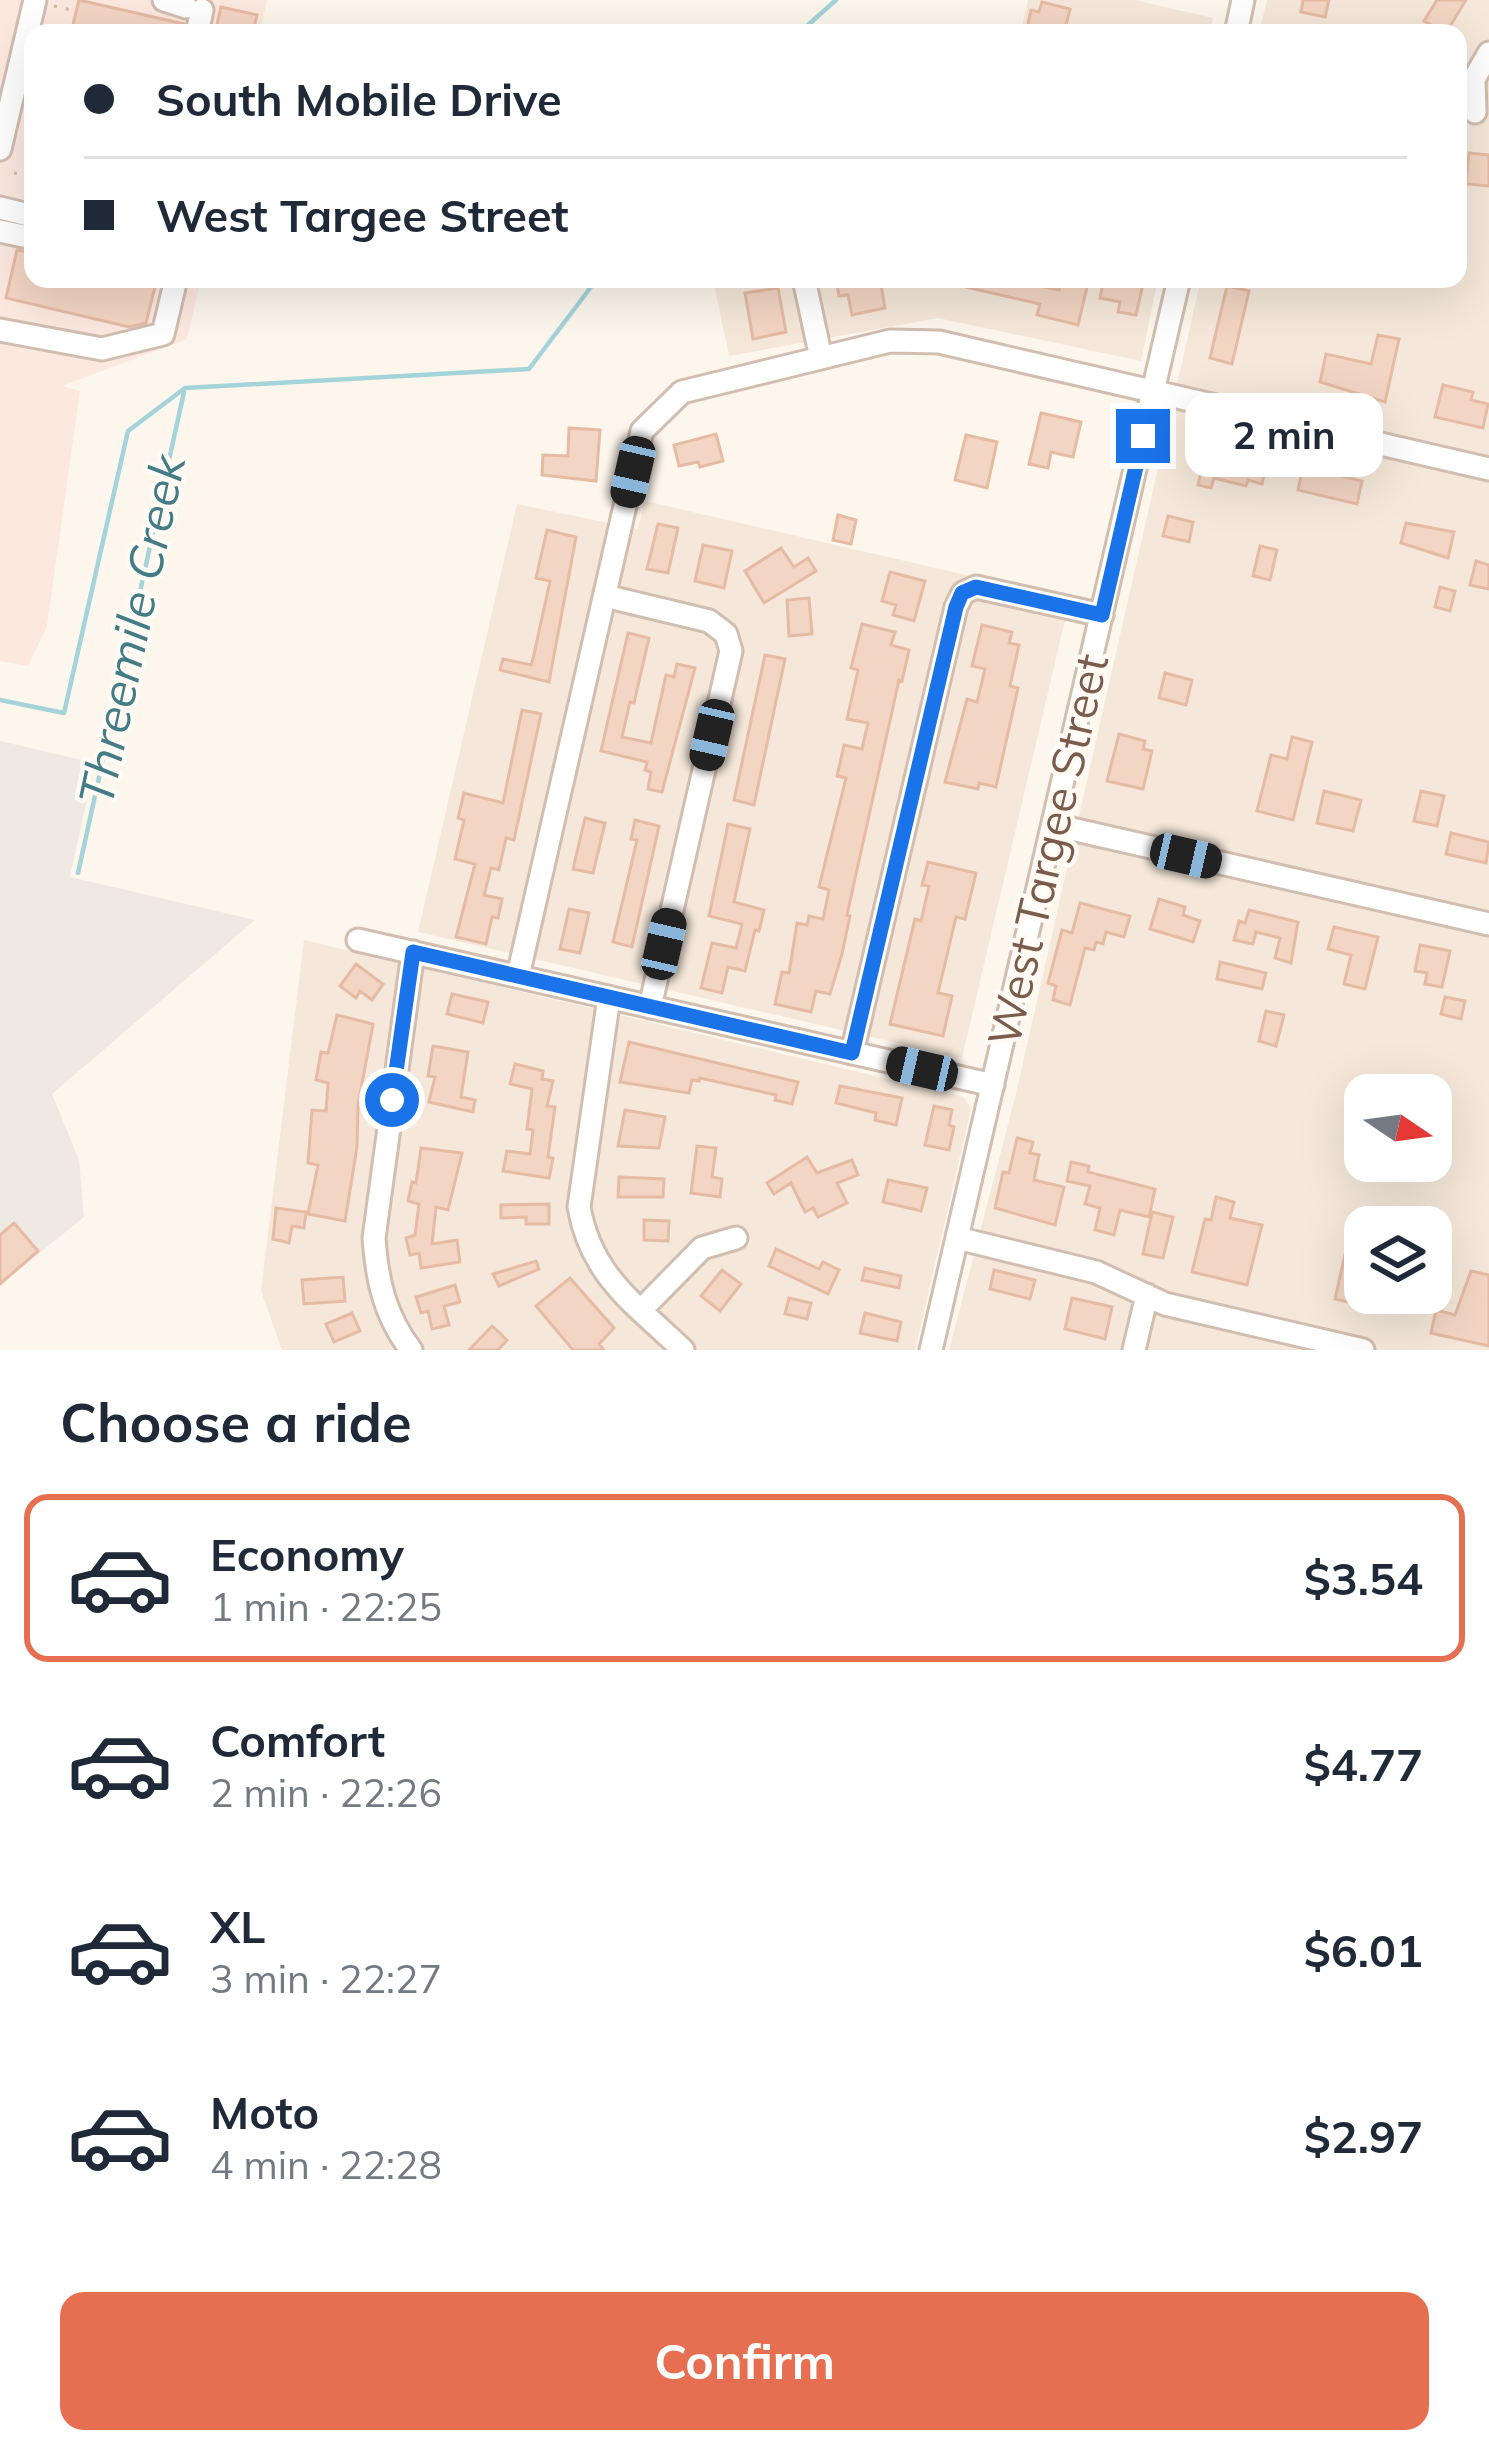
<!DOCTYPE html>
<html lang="en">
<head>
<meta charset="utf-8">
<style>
	:root { --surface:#fff; --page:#f2f2f3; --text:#1f2937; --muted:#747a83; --line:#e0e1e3; --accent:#e76f51 }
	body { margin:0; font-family:Mulish,sans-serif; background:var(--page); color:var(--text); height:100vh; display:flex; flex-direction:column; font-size:45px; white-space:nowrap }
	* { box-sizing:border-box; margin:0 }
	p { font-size:39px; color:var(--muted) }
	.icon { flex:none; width:66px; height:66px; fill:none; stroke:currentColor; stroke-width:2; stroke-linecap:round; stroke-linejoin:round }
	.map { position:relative; height:1350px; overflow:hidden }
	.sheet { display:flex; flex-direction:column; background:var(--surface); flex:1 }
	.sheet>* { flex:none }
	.guide { position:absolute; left:24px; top:24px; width:1443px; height:264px; border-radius:24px; box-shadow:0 12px 48px #0002; display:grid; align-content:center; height:264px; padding:0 60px; background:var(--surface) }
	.needle { width:78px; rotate:103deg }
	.controls { position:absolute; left:1344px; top:1074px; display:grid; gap:24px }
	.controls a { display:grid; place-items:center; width:108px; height:108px; border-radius:24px; background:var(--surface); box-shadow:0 12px 48px #0002; font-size:60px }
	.end { position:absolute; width:54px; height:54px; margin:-27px; border:15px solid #1a73e8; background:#fff; box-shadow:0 0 0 6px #fff }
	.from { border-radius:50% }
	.bubble { position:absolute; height:84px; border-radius:24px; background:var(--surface); box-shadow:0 12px 48px #0002; font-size:39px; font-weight:700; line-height:84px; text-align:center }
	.car { position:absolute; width:36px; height:72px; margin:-36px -18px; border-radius:15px; box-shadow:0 0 9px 3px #0007; background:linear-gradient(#222 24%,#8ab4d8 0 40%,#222 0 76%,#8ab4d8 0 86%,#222 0) }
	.guide b { display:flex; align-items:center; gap:42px; height:114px; font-size:45px }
	.guide b+b { border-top:3px solid var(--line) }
	.guide i { width:30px; height:30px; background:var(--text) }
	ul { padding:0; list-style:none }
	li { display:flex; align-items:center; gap:36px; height:168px; margin:0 24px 18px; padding:0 36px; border:6px solid transparent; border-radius:24px }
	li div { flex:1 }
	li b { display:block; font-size:45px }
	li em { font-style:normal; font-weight:700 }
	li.current { border-color:var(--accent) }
	li>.icon { width:108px; height:108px; stroke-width:1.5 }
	h2 { padding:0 60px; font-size:54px; line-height:144px }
	.action { display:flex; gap:24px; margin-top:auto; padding:24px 60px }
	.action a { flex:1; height:138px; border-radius:24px; background:var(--accent); color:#fff; font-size:48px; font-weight:700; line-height:138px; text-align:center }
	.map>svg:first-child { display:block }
</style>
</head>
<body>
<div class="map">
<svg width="1489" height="1350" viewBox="0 0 1489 1350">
	<rect width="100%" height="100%" fill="#fdf6ec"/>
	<!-- residential -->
	<path fill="#f5e8da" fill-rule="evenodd" d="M 1028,0 L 1134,0 L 1213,18 L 1210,33 L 1020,33 Z
		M 1267,0 L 1489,0 L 1489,1350 L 949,1350 L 1014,1102 L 1201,279 L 1458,279 L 1458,33 L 1259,33 ZM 1365,1095 L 1431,1095 L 1431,1161 L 1365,1161 ZM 1365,1227 L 1431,1227 L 1431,1293 L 1365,1293 Z
		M 713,279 L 1158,279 L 1141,361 L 938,318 L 729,356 Z
		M 645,501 L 1070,599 L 962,1058 L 418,932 L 517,504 L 638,529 Z
		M 304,940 L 964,1097 L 971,1109 L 915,1350 L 282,1350 L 261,1291 Z"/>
	<!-- commercial -->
	<path fill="#fde8e0" d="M 0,0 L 267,0 L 260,33 L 33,33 L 33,279 L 201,279 L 187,339 L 62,386 L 80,391 L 47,626 L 28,666 L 0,661 Z"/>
	<!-- industrial -->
	<path fill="#efe9e4" d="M 0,741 L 95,763 L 70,877 L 255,920 L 52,1094 L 79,1160 L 84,1217 L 0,1285 Z"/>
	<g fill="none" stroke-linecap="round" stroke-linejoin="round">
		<!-- stream -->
		<path stroke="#a5d3da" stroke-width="4.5" d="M 799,33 L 836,0
			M 0,700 L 64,713 L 128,431 L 185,388 L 529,369 L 597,279
			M 78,873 L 184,392"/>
	</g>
	<!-- building -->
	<path fill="#f3d5c3" stroke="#e6bba3" stroke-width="3" d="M 79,0 L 184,24 L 182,33 L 71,33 Z
		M 1303,0 L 1329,0 L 1325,17 L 1301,12 Z
		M 1437,0 L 1466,0 L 1446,33 L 1424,21 Z
		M 1042,2 L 1070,9 L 1064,33 L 1026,33 L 1031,10 L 1039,12 Z
		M 221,7 L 257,15 L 253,33 L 215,33 Z
		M 1469,153 L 1489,155 L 1489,186 L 1466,184 Z
		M 17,250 L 33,253 L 33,279 L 157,279 L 146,323 L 129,327 L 6,298 Z
		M 836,279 L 880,279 L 885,308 L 852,315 L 848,295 L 839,296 Z
		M 953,279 L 1032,279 L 1031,284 L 1059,290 L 1062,281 L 1087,287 L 1078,325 L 1037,315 L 1040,304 L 953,284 Z
		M 1104,279 L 1144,279 L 1136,315 L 1118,312 L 1120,302 L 1100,298 Z
		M 1227,286 L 1249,291 L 1232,364 L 1210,358 Z
		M 778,288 L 786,332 L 753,339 L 745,293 Z
		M 1378,335 L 1399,339 L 1385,402 L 1320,382 L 1326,354 L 1371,364 Z
		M 1443,385 L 1473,392 L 1471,400 L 1488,404 L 1483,428 L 1435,417 Z
		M 1041,413 L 1081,422 L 1073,457 L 1051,452 L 1048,468 L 1029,464 Z
		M 569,428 L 600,430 L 596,481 L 542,475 L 543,455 L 568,456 Z
		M 716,434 L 723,461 L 700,467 L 698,462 L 679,466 L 674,445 Z
		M 966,435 L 997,442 L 987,488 L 955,480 Z
		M 1207,447 L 1267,461 L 1262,484 L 1248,480 L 1246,486 L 1214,478 L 1211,488 L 1198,485 Z
		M 1303,467 L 1362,481 L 1357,504 L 1298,490 Z
		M 838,515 L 856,520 L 851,544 L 833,540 Z
		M 1168,516 L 1193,522 L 1189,542 L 1163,536 Z
		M 1406,523 L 1454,532 L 1448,558 L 1401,543 Z
		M 658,524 L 678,528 L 668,573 L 647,569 Z
		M 547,530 L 576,537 L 549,682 L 500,670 L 503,659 L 531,665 L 533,659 L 550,581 L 536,578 Z
		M 703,545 L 732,551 L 724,588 L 695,581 Z
		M 1260,546 L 1277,550 L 1270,580 L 1253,576 Z
		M 781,548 L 794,567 L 808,558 L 816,571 L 764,603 L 745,571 Z
		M 1476,561 L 1489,565 L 1489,589 L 1470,585 Z
		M 890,572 L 925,581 L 914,621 L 893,615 L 896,605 L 882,601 Z
		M 1440,587 L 1455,591 L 1450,611 L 1435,607 Z
		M 809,598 L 812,634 L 789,636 L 787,600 Z
		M 862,624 L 895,632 L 891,645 L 909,650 L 902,681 L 899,680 L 847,915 L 850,916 L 842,954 L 830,994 L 816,991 L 811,1012 L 775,1004 L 782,972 L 789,973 L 797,923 L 807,925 L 809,916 L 823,919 L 829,890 L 819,887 L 846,778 L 837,776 L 844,745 L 862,749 L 868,723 L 847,719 L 858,670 L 851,668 Z
		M 982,625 L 1012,632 L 1009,643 L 1019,645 L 1010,686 L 1018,688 L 996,787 L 979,783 L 978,789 L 945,782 L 967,699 L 977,702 L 985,669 L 972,666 Z
		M 628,633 L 649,638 L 634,703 L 630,702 L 622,737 L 651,743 L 666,675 L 674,677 L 677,664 L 695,668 L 662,792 L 648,789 L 651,772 L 645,770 L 647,762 L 601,751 Z
		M 765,655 L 785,659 L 754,805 L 734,800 Z
		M 1165,673 L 1192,680 L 1186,705 L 1159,698 Z
		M 522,710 L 541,714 L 514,840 L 506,838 L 499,870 L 491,868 L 484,895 L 502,899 L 498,918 L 492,917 L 486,944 L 456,937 L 475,864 L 455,859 L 464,820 L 458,818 L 464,793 L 503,803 Z
		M 1119,734 L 1145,741 L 1143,749 L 1152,751 L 1143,789 L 1107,781 Z
		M 1292,737 L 1312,742 L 1293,820 L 1257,811 L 1271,755 L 1287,759 Z
		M 1324,791 L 1361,800 L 1353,831 L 1317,823 Z
		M 1421,791 L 1444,796 L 1437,826 L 1414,821 Z
		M 585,818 L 605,823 L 593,873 L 573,869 Z
		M 635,820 L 659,826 L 632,947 L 613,942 L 637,840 L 631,839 Z
		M 728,824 L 750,829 L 734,902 L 764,910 L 759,931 L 755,930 L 745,971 L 728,967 L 722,993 L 701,988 L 712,943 L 736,948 L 742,924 L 709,916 Z
		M 1451,833 L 1489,842 L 1486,863 L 1446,854 Z
		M 928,862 L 976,873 L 965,919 L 956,917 L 938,993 L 952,996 L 943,1036 L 890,1024 L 915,919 L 921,921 L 929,886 L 922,885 Z
		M 1159,899 L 1185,907 L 1183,915 L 1200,921 L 1193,942 L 1150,929 Z
		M 1080,903 L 1130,916 L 1124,937 L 1106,932 L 1103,944 L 1096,942 L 1094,950 L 1085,948 L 1070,1005 L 1053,1000 L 1056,986 L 1048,983 L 1062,930 L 1072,933 Z
		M 569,909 L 589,913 L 580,953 L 560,949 Z
		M 1249,910 L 1298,922 L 1291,963 L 1275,958 L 1280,938 L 1256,932 L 1253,944 L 1234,940 L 1239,921 L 1245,923 Z
		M 1334,927 L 1378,937 L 1365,989 L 1344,984 L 1351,955 L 1328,949 Z
		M 1420,945 L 1450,951 L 1442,987 L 1425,984 L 1427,973 L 1415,971 Z
		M 1220,962 L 1266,973 L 1262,989 L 1217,979 Z
		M 356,964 L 383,984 L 372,1000 L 360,991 L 356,998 L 340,986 Z
		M 452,994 L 488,1002 L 483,1023 L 447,1014 Z
		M 1445,997 L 1465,1001 L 1461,1019 L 1441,1014 Z
		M 1266,1011 L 1284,1015 L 1276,1046 L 1259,1041 Z
		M 337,1015 L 373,1024 L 358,1105 L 357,1147 L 345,1221 L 308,1214 L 318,1165 L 308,1163 L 312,1110 L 326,1111 L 328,1083 L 316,1080 L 321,1052 L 328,1053 Z
		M 629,1042 L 798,1082 L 792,1104 L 775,1100 L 776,1095 L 700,1078 L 699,1081 L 692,1080 L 689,1093 L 620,1082 Z
		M 433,1046 L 468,1052 L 461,1097 L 475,1100 L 473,1112 L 429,1102 L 435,1077 L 428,1076 Z
		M 515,1064 L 543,1071 L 542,1079 L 553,1081 L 547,1106 L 555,1107 L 548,1157 L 553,1158 L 549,1178 L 503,1171 L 507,1151 L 530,1154 L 533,1130 L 527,1129 L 532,1089 L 510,1084 Z
		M 840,1086 L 902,1098 L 896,1125 L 875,1120 L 876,1113 L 836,1103 Z
		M 934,1106 L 952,1110 L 949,1125 L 954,1127 L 949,1150 L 925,1145 Z
		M 625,1110 L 665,1117 L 659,1148 L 618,1146 Z
		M 1017,1138 L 1033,1142 L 1030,1153 L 1039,1155 L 1034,1180 L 1064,1187 L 1055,1225 L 995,1208 L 1003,1172 L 1009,1173 Z
		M 697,1146 L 716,1148 L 712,1177 L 722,1179 L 720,1197 L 691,1193 Z
		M 421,1148 L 462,1153 L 448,1210 L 436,1207 L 432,1244 L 457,1240 L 460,1262 L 421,1268 L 419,1253 L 410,1255 L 406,1238 L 415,1235 L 419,1204 L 408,1201 L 412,1182 L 416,1183 Z
		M 807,1157 L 817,1173 L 852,1160 L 858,1175 L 837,1183 L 847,1203 L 818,1217 L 813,1208 L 805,1212 L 791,1183 L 774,1194 L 767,1183 Z
		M 1071,1162 L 1089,1166 L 1088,1172 L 1155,1189 L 1149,1217 L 1120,1210 L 1114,1235 L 1095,1230 L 1100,1208 L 1085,1204 L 1090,1186 L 1067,1181 Z
		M 619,1177 L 664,1179 L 663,1197 L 618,1197 Z
		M 888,1180 L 927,1188 L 921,1211 L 883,1202 Z
		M 1216,1197 L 1234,1202 L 1230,1218 L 1262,1225 L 1247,1285 L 1192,1272 L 1205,1219 L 1211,1220 Z
		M 549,1204 L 549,1224 L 526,1224 L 526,1217 L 501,1218 L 501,1205 Z
		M 276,1208 L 306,1212 L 304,1228 L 292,1226 L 289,1243 L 273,1239 Z
		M 1152,1212 L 1173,1217 L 1163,1258 L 1143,1254 Z
		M 644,1220 L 669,1221 L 668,1241 L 644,1240 Z
		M 14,1223 L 38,1251 L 0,1284 L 0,1235 Z
		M 776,1249 L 819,1269 L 823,1262 L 839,1270 L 828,1294 L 769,1266 Z
		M 1346,1250 L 1365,1255 L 1365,1306 L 1335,1299 Z
		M 536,1261 L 539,1269 L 499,1286 L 493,1274 Z
		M 865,1268 L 901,1276 L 899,1288 L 862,1280 Z
		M 722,1270 L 741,1284 L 720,1311 L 701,1296 Z
		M 994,1270 L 1035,1280 L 1030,1299 L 990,1289 Z
		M 1471,1271 L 1489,1275 L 1489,1346 L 1431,1333 L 1436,1310 L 1455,1315 Z
		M 343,1277 L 345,1301 L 304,1304 L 302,1280 Z
		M 570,1278 L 614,1328 L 599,1344 L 604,1350 L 573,1350 L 536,1306 Z
		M 455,1285 L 460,1302 L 444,1306 L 449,1325 L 432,1329 L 428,1311 L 421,1313 L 416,1297 Z
		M 789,1298 L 811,1303 L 807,1319 L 785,1314 Z
		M 1072,1298 L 1112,1307 L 1105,1339 L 1065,1329 Z
		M 352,1313 L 360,1331 L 334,1342 L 326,1324 Z
		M 865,1313 L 901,1322 L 897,1341 L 860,1333 Z
		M 492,1326 L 507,1340 L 498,1350 L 469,1350 Z"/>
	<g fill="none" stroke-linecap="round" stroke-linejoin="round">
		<!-- minor casing -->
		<g stroke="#d1beb0" stroke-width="27">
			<path id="minor" d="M 164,0 L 186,7
				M 197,33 L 202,10
				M 1236,33 L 1243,0
				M 1475,112 L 1474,79 L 1489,53
				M 0,149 L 35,0
				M 0,208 L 33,216
				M 0,231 L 33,238
				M 804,279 L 821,358
				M 0,330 L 102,349 L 163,334 L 176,279
				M 605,596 L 709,621 L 726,634 L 731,651 L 650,1007
				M 1054,825 L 1489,924
				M 358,940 L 993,1085
				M 518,976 L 642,431 L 682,392 L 890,341 L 939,342 L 1489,469
				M 609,997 L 579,1207 C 591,1276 635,1304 683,1350
				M 852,1053 L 956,607 L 963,593 L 976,587 L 1102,615
				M 957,1238 L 1096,1272 L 1165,1304 L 1363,1350
				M 641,1310 L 702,1248 L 736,1238
				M 411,1350 C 385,1316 377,1281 374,1238 L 413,952
				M 931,1350 L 1179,279
				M 1134,1350 L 1147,1295"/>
		</g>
		<!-- path -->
		<path stroke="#d9b8a5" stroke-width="3" stroke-dasharray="3 9" stroke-linecap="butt" d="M 54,6 L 71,10
			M 14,173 L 33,177"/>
		<!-- minor -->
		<use href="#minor" stroke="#fff" stroke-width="21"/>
	</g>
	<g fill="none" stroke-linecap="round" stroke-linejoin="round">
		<!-- route -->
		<path stroke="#1a73e8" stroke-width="15" d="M 392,1100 L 413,952 L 852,1053 L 956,607 L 962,593 L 976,587 L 1102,615 L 1143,436"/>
	</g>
	<g text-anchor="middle" stroke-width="9" stroke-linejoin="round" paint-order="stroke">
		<!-- street labels -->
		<g font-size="45" fill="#7a5c4d" stroke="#fffaf3">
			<text transform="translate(1048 850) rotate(-77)" y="16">West Targee Street</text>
		</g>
		<!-- water labels -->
		<g font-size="48" font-style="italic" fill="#437c86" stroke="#fffaf3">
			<text transform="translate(132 630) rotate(-78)" y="17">Threemile Creek</text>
		</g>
	</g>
</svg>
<div class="controls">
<a><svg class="needle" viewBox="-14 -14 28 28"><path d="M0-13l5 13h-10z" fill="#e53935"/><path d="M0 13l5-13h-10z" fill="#747a83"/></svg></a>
<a><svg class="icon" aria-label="layers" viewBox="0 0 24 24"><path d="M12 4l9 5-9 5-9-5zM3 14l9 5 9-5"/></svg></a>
</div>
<i class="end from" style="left:392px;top:1100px"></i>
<i class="end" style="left:1143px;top:436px"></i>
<div class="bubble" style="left:1185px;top:393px;width:198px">2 min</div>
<i class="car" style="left:633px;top:472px;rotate:193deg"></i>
<i class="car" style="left:712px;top:735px;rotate:193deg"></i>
<i class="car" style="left:1186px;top:856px;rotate:103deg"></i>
<i class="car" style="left:664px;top:944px;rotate:13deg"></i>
<i class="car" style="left:922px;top:1069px;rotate:283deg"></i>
<div class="guide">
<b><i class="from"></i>South Mobile Drive</b>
<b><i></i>West Targee Street</b>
</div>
</div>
<section class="sheet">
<h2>Choose a ride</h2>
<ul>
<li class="current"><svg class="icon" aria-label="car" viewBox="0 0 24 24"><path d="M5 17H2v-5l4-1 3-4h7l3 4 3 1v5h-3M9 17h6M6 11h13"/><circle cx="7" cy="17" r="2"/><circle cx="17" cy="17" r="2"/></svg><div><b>Economy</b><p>1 min · 22:25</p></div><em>$3.54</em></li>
<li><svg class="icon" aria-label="car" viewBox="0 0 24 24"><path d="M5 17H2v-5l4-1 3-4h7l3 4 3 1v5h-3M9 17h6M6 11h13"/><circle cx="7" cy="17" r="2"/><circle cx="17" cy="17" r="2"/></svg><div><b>Comfort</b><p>2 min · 22:26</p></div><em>$4.77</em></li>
<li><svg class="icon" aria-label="car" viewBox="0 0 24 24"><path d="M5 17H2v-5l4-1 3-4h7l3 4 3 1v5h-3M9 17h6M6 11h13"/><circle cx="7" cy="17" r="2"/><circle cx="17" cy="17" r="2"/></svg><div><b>XL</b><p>3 min · 22:27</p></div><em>$6.01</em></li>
<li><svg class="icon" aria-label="car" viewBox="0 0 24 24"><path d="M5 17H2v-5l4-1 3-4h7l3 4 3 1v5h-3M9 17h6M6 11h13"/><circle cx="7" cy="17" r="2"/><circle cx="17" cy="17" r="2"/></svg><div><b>Moto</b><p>4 min · 22:28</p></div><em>$2.97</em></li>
</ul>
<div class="action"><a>Confirm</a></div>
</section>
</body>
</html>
